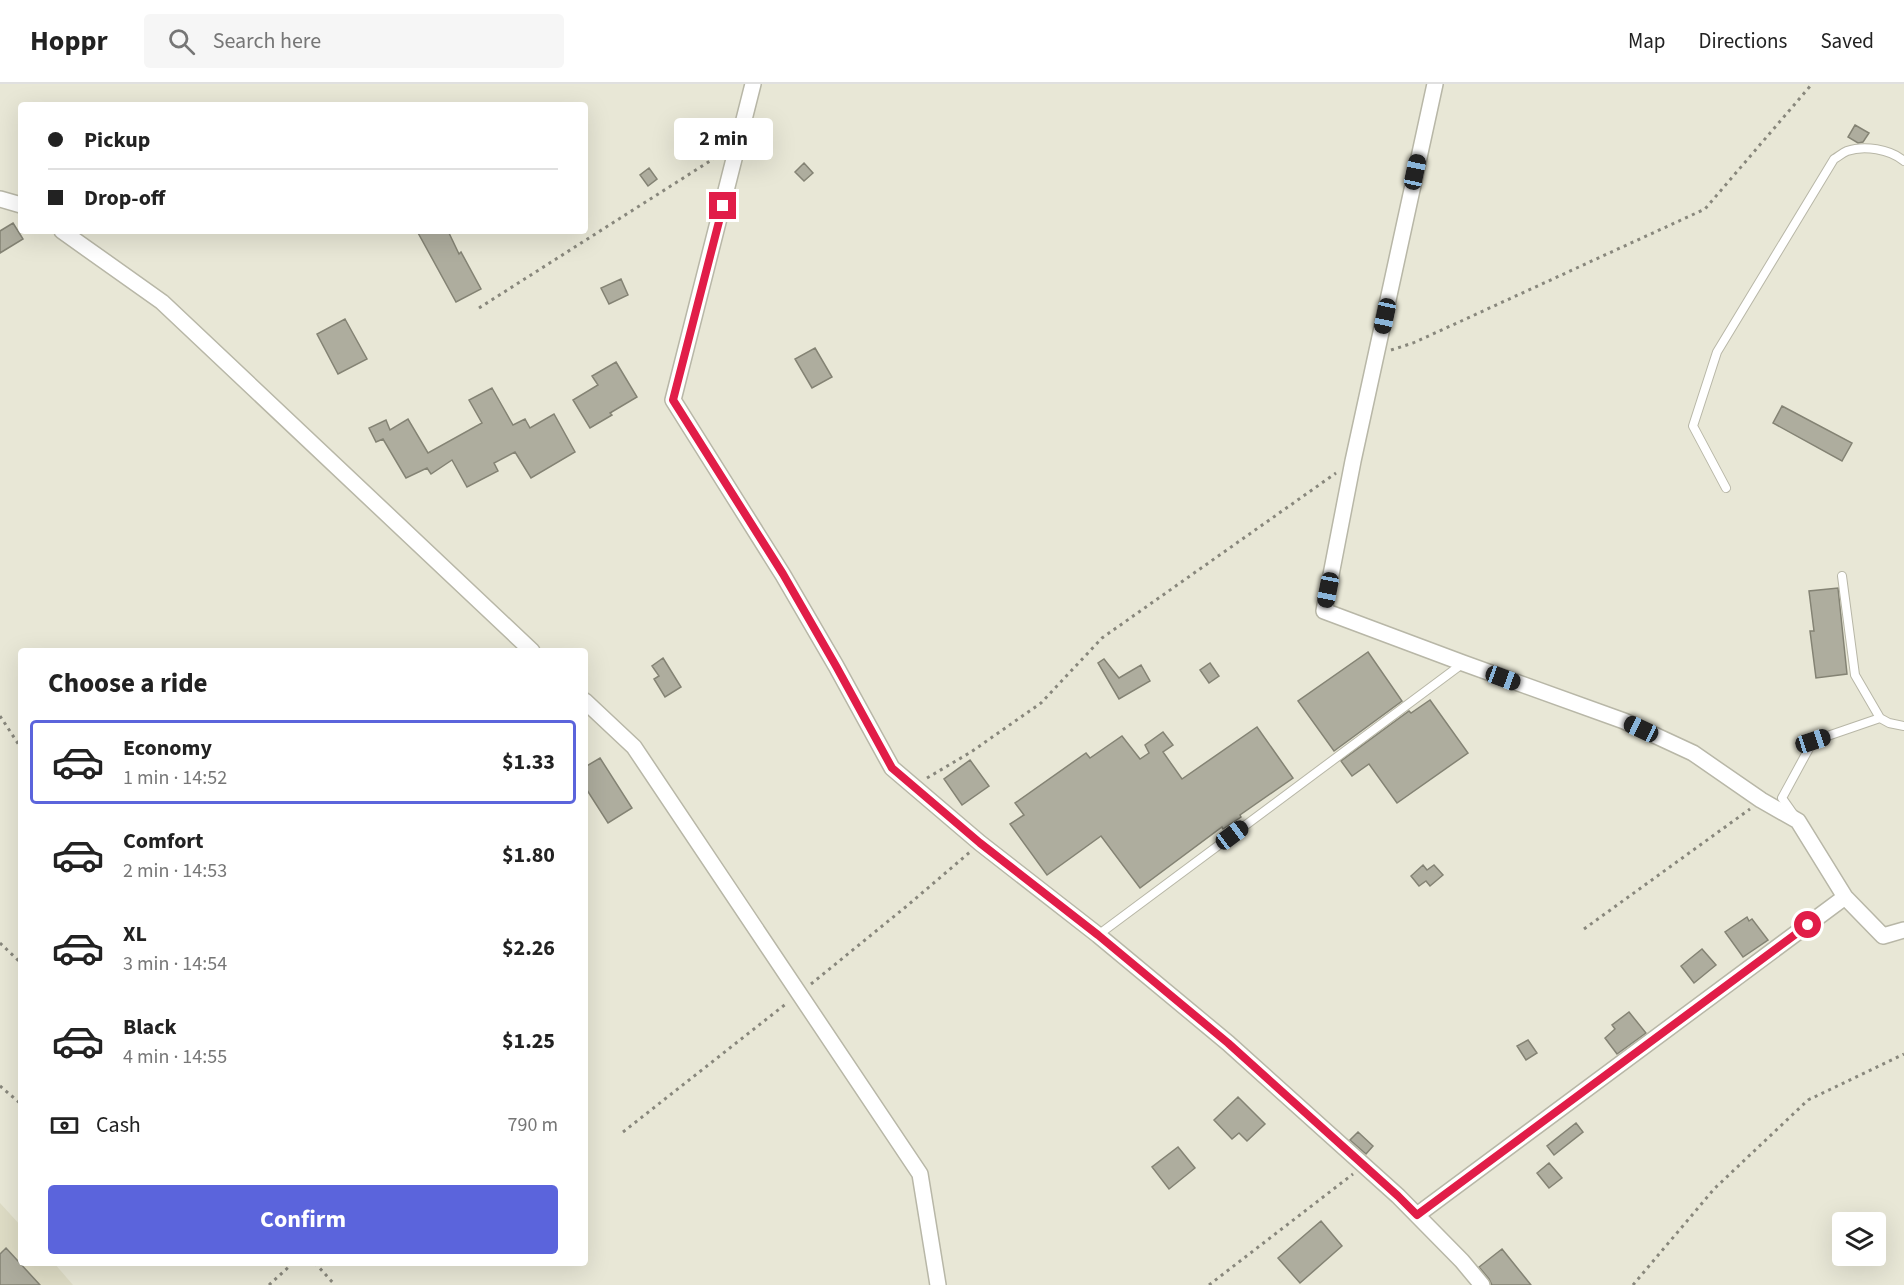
<!DOCTYPE html>
<html lang="en">
<head>
<meta charset="utf-8">
<style>
	:root { --surface:#fff; --page:#f6f6f6; --text:#222; --muted:#767676; --line:#e0e0e0; --accent:#5b64dc }
	body { margin:0; font-family:"Source Sans 3",sans-serif; background:var(--page); color:var(--text); height:100vh; display:flex; flex-direction:column; font-size:22px; white-space:nowrap }
	* { box-sizing:border-box; margin:0 }
	p { font-size:20px; color:var(--muted) }
	.icon { flex:none; width:33px; height:33px; fill:none; stroke:currentColor; stroke-width:2; stroke-linecap:round; stroke-linejoin:round }
	.map { position:relative; flex:1; overflow:hidden }
	.sheet { position:absolute; left:18px; top:564px; width:570px; height:618px; display:flex; flex-direction:column; background:var(--surface); border-radius:6px; box-shadow:0 6px 24px #0002 }
	.sheet>* { flex:none }
	.hud { position:absolute; left:18px; top:18px; width:570px; height:132px; border-radius:6px; box-shadow:0 6px 24px #0002; display:grid; align-content:center; height:132px; padding:0 30px; background:var(--surface) }
	.buttons { position:absolute; left:1832px; top:1128px; display:grid; gap:12px }
	.buttons a { display:grid; place-items:center; width:54px; height:54px; border-radius:6px; background:var(--surface); box-shadow:0 6px 24px #0002; font-size:30px }
	.end { position:absolute; width:27px; height:27px; margin:-14px; border:8px solid #e11d48; background:#fff; box-shadow:0 0 0 3px #fff }
	.from { border-radius:50% }
	.bubble { position:absolute; height:42px; border-radius:6px; background:var(--surface); box-shadow:0 6px 24px #0002; font-size:20px; font-weight:700; line-height:42px; text-align:center }
	.car { position:absolute; width:18px; height:36px; margin:-18px -9px; border-radius:8px; box-shadow:0 0 4px 2px #0007; background:linear-gradient(#222 24%,#8ab4d8 0 40%,#222 0 76%,#8ab4d8 0 86%,#222 0) }
	.hud b { display:flex; align-items:center; gap:21px; height:57px; font-size:22px }
	.hud b+b { border-top:2px solid var(--line) }
	.hud i { width:15px; height:15px; background:var(--text) }
	ul { padding:0; list-style:none }
	li { display:flex; align-items:center; gap:18px; height:84px; margin:0 12px 9px; padding:0 18px; border:3px solid transparent; border-radius:6px }
	li div { flex:1 }
	li b { display:block; font-size:22px }
	li em { font-style:normal; font-weight:700 }
	li.current { border-color:var(--accent) }
	li>.icon { width:54px; height:54px; stroke-width:1.5 }
	h2 { padding:0 30px; font-size:27px; line-height:72px }
	.pay { display:flex; align-items:center; gap:15px; height:66px; padding:0 30px; font-size:22px }
	.pay p { margin-inline-start:auto }
	.button { display:flex; gap:12px; margin-top:auto; padding:12px 30px }
	.button a { flex:1; height:69px; border-radius:6px; background:var(--accent); color:#fff; font-size:24px; font-weight:700; line-height:69px; text-align:center }
	header { display:flex; align-items:center; gap:36px; box-sizing:border-box; height:84px; padding:0 30px; background:var(--surface); border-bottom:2px solid var(--line) }
	header strong { font-size:28px }
	nav { display:flex; gap:33px; margin-inline-start:auto; font-size:21px }
	.search { width:420px; height:54px; background:var(--page); display:flex; align-items:center; gap:15px; box-sizing:border-box; padding:0 21px; border-radius:6px; color:var(--muted); font-size:22px }
	.map>svg:first-child { display:block }
</style>
</head>
<body>
<header>
<strong>Hoppr</strong>
<div class="search"><svg class="icon" aria-label="search" viewBox="0 0 24 24"><circle cx="10" cy="10" r="6"/><path d="M15 15l6 6"/></svg>Search here</div>
<nav><a>Map</a><a>Directions</a><a>Saved</a></nav>
</header>
<div class="map">
<svg width="1904" height="1201" viewBox="0 0 1904 1201">
	<rect width="100%" height="100%" fill="#e8e7d6"/>
	<!-- built -->
	<path fill="#dedcc5" d="M 0,1119 L 21,1142 L 21,1179 L 54,1179 L 73,1201 L 0,1201 Z"/>
	<!-- building -->
	<path fill="#aead9e" stroke="#848374" stroke-width="1.5" d="M 1855,41 L 1869,49 L 1863,58 L 1858,59 L 1848,53 Z
		M 804,79 L 813,89 L 804,97 L 795,88 Z
		M 649,84 L 657,95 L 648,102 L 640,91 Z
		M 13,139 L 23,155 L 0,169 L 0,147 Z
		M 417,147 L 448,147 L 459,170 L 461,168 L 481,205 L 456,218 Z
		M 621,195 L 628,211 L 609,220 L 601,204 Z
		M 345,235 L 367,275 L 338,290 L 317,250 Z
		M 815,264 L 832,293 L 812,304 L 795,275 Z
		M 616,278 L 637,313 L 610,329 L 612,331 L 590,344 L 573,316 L 598,301 L 592,292 Z
		M 492,304 L 513,341 L 525,335 L 530,344 L 554,330 L 575,368 L 531,394 L 515,368 L 494,379 L 498,387 L 467,403 L 452,376 L 431,390 L 427,384 L 406,394 L 383,355 L 376,358 L 369,344 L 386,336 L 390,346 L 408,335 L 428,369 L 482,339 L 469,316 Z
		M 1782,322 L 1852,359 L 1842,377 L 1773,339 Z
		M 1838,504 L 1847,590 L 1816,594 L 1810,547 L 1814,547 L 1809,507 Z
		M 1368,568 L 1402,617 L 1334,667 L 1298,617 Z
		M 663,574 L 681,603 L 665,613 L 654,595 L 659,592 L 652,582 Z
		M 1104,575 L 1119,594 L 1141,581 L 1150,597 L 1119,615 L 1098,579 Z
		M 1210,579 L 1219,592 L 1209,599 L 1200,586 Z
		M 1430,616 L 1468,669 L 1397,719 L 1369,680 L 1352,692 L 1341,677 L 1409,627 L 1411,629 Z
		M 1257,643 L 1293,694 L 1240,731 L 1241,733 L 1223,745 L 1222,743 L 1140,804 L 1101,752 L 1047,791 L 1010,740 L 1024,731 L 1015,719 L 1086,669 L 1090,674 L 1122,652 L 1140,675 L 1149,669 L 1145,661 L 1163,648 L 1173,661 L 1163,668 L 1182,695 Z
		M 600,674 L 632,724 L 608,739 L 585,703 L 585,683 Z
		M 970,676 L 989,702 L 962,721 L 944,695 Z
		M 1423,781 L 1427,786 L 1434,781 L 1443,791 L 1430,802 L 1426,797 L 1419,802 L 1411,792 Z
		M 1747,833 L 1749,837 L 1752,835 L 1768,856 L 1743,873 L 1725,848 Z
		M 1702,865 L 1716,881 L 1694,899 L 1681,882 Z
		M 1629,928 L 1646,949 L 1617,970 L 1605,954 L 1615,945 L 1612,941 Z
		M 1528,956 L 1537,969 L 1526,976 L 1517,962 Z
		M 1238,1013 L 1265,1040 L 1247,1057 L 1239,1049 L 1232,1055 L 1214,1036 Z
		M 1576,1039 L 1583,1048 L 1554,1071 L 1547,1062 Z
		M 1358,1048 L 1373,1062 L 1366,1070 L 1350,1056 Z
		M 1178,1063 L 1195,1084 L 1169,1105 L 1152,1083 Z
		M 1549,1079 L 1562,1094 L 1549,1104 L 1537,1089 Z
		M 1321,1137 L 1342,1162 L 1300,1199 L 1278,1174 Z
		M 6,1164 L 40,1201 L 0,1201 L 0,1170 Z
		M 1502,1165 L 1531,1201 L 1492,1201 L 1489,1195 L 1479,1183 Z"/>
	<g fill="none" stroke-linecap="round" stroke-linejoin="round">
		<!-- lane casing -->
		<g stroke="#b8b7a7" stroke-width="10">
			<path id="lane" d="M 1726,404 L 1693,342 L 1717,268 L 1834,75 C 1838,73 1842,69 1847,67 C 1864,61 1890,65 1904,77
				M 1842,492 L 1855,591 L 1880,634
				M 1794,731 L 1782,714 L 1813,657 L 1880,634 L 1889,639 L 1904,642
				M 1098,851 L 1462,580"/>
		</g>
		<!-- street casing -->
		<g stroke="#b8b7a7" stroke-width="18">
			<path id="street" d="M 753,0 L 673,316 L 783,491 L 836,582 L 892,684 L 980,759 L 1098,851 L 1228,959 L 1398,1112 L 1462,1177 L 1482,1201
				M 1435,0 L 1353,377 L 1324,527 L 1463,579 L 1624,637 L 1693,669 L 1761,716 L 1798,737 L 1845,813 L 1883,852 L 1904,846
				M 0,115 L 21,121
				M 62,147 L 162,218 L 532,567
				M 585,617 L 634,663 L 920,1090 L 938,1201
				M 1417,1131 L 1845,813"/>
		</g>
		<!-- path -->
		<path stroke="#88877c" stroke-width="3" stroke-dasharray="3 4.5" stroke-linecap="butt" d="M 479,224 L 721,70
			M 1391,266 L 1413,259 L 1457,239 L 1705,125 L 1812,0
			M 0,632 L 21,664
			M 927,694 L 971,668 L 1041,619 L 1102,554 L 1336,389
			M 1584,845 L 1750,725
			M 0,859 L 21,879
			M 811,900 L 908,821 L 970,768
			M 0,1002 L 21,1020
			M 623,1048 L 787,919
			M 315,1179 L 335,1201
			M 269,1201 L 293,1179
			M 1209,1201 L 1353,1090
			M 1633,1201 L 1714,1105 L 1808,1016 L 1904,970"/>
		<!-- lane -->
		<use href="#lane" stroke="#fff" stroke-width="8"/>
		<!-- street -->
		<use href="#street" stroke="#fff" stroke-width="15"/>
	</g>
	<g fill="none" stroke-linecap="round" stroke-linejoin="round">
		<!-- route -->
		<path stroke="#e11d48" stroke-width="8" d="M 723,122 L 673,316 L 783,490 L 836,582 L 892,684 L 980,759 L 1098,851 L 1228,959 L 1398,1112 L 1417,1131 L 1808,841"/>
	</g>
</svg>
<div class="buttons">
<a><svg class="icon" aria-label="layers" viewBox="0 0 24 24"><path d="M12 4l9 5-9 5-9-5zM3 14l9 5 9-5"/></svg></a>
</div>
<i class="end from" style="left:1808px;top:841px"></i>
<i class="end" style="left:723px;top:122px"></i>
<div class="bubble" style="left:674px;top:34px;width:99px">2 min</div>
<i class="car" style="left:1415px;top:88px;rotate:12deg"></i>
<i class="car" style="left:1385px;top:232px;rotate:192deg"></i>
<i class="car" style="left:1328px;top:506px;rotate:191deg"></i>
<i class="car" style="left:1503px;top:594px;rotate:110deg"></i>
<i class="car" style="left:1641px;top:645px;rotate:295deg"></i>
<i class="car" style="left:1813px;top:657px;rotate:72deg"></i>
<i class="car" style="left:1232px;top:751px;rotate:53deg"></i>
<div class="hud">
<b><i class="from"></i>Pickup</b>
<b><i></i>Drop-off</b>
</div>
<section class="sheet">
<h2>Choose a ride</h2>
<ul>
<li class="current"><svg class="icon" aria-label="car" viewBox="0 0 24 24"><path d="M5 17H2v-5l4-1 3-4h7l3 4 3 1v5h-3M9 17h6M6 11h13"/><circle cx="7" cy="17" r="2"/><circle cx="17" cy="17" r="2"/></svg><div><b>Economy</b><p>1 min · 14:52</p></div><em>$1.33</em></li>
<li><svg class="icon" aria-label="car" viewBox="0 0 24 24"><path d="M5 17H2v-5l4-1 3-4h7l3 4 3 1v5h-3M9 17h6M6 11h13"/><circle cx="7" cy="17" r="2"/><circle cx="17" cy="17" r="2"/></svg><div><b>Comfort</b><p>2 min · 14:53</p></div><em>$1.80</em></li>
<li><svg class="icon" aria-label="car" viewBox="0 0 24 24"><path d="M5 17H2v-5l4-1 3-4h7l3 4 3 1v5h-3M9 17h6M6 11h13"/><circle cx="7" cy="17" r="2"/><circle cx="17" cy="17" r="2"/></svg><div><b>XL</b><p>3 min · 14:54</p></div><em>$2.26</em></li>
<li><svg class="icon" aria-label="car" viewBox="0 0 24 24"><path d="M5 17H2v-5l4-1 3-4h7l3 4 3 1v5h-3M9 17h6M6 11h13"/><circle cx="7" cy="17" r="2"/><circle cx="17" cy="17" r="2"/></svg><div><b>Black</b><p>4 min · 14:55</p></div><em>$1.25</em></li>
</ul>
<div class="pay"><svg class="icon" aria-label="cash" viewBox="0 0 24 24"><path d="M3 7h18v10H3z"/><circle cx="12" cy="12" r="2"/></svg>Cash<p>790 m</p></div>
<div class="button"><a>Confirm</a></div>
</section>
</div>
</body>
</html>
